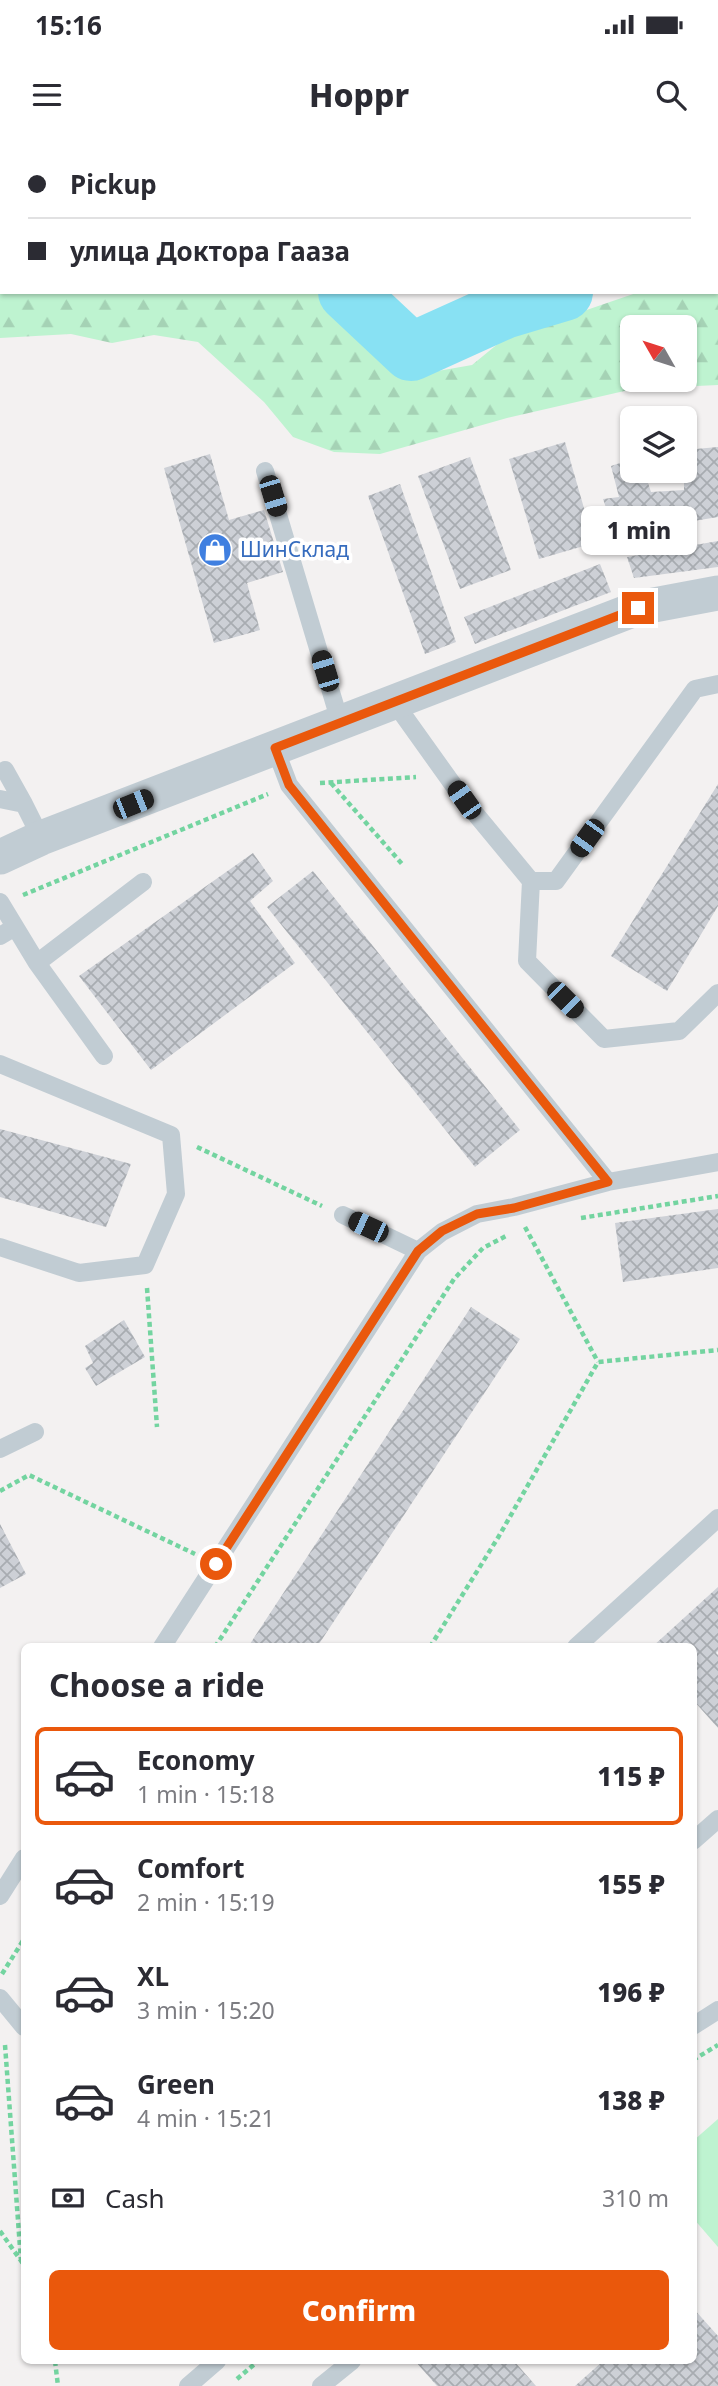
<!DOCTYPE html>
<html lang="en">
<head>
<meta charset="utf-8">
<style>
	:root { --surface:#fff; --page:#f7f7f7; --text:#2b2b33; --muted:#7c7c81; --line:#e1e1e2; --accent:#ea580c }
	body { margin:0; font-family:"Noto Sans",sans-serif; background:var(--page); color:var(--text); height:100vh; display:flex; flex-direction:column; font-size:26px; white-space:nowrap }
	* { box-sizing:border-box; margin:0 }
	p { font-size:23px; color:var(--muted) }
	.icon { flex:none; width:38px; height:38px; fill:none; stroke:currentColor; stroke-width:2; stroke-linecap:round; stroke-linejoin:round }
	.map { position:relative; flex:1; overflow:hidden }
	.drawer { position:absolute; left:21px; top:1503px; width:676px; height:721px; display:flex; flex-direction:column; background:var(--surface); border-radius:10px; box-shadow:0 2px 5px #0004 }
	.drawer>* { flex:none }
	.banner { position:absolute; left:0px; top:0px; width:719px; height:154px; box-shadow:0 2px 5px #0004; display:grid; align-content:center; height:154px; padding:0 28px; background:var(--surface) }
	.needle { width:46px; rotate:309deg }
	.buttons { position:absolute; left:620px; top:175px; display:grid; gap:14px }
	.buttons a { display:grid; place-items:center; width:77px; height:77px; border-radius:10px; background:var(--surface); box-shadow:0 2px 5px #0004; font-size:35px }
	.end { position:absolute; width:32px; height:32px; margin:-16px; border:9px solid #ea580c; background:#fff; box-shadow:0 0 0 4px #fff }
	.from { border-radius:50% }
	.bubble { position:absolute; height:49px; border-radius:10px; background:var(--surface); box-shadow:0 2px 5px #0004; font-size:23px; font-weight:800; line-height:49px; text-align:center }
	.car { position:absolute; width:21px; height:42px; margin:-21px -10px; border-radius:9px; box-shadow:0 0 5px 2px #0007; background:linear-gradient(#222 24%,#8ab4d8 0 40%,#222 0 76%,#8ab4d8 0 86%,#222 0) }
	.banner b { display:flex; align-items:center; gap:24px; height:66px; font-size:26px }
	.banner b+b { border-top:2px solid var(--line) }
	.banner i { width:18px; height:18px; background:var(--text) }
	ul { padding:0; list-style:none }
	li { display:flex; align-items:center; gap:21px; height:98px; margin:0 14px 10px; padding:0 14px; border:4px solid transparent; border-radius:10px }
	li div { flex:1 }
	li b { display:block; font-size:26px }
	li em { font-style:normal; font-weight:800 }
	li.selected { border-color:var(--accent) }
	li>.icon { width:63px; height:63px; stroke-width:1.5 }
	h2 { padding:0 28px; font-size:32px; line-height:84px }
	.pay { display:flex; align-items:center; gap:18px; height:77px; padding:0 28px; font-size:26px }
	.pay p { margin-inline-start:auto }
	.cta { display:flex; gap:14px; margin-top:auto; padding:14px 28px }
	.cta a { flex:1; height:80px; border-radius:10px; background:var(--accent); color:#fff; font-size:28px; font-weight:800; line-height:80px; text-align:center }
	.status { display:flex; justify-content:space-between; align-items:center; height:49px; padding:0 35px; background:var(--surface); direction:ltr }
	.status svg { height:19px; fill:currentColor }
	header { display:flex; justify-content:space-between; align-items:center; height:91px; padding:0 28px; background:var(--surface); font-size:32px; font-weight:800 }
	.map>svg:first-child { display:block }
</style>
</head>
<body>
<div class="status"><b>15:16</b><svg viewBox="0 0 49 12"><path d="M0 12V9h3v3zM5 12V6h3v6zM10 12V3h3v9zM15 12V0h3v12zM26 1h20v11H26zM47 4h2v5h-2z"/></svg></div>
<header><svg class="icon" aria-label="menu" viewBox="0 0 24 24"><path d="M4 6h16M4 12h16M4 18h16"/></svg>Hoppr<svg class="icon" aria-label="search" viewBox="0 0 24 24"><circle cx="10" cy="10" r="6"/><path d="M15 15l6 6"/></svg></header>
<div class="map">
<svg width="718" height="2246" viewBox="0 0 718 2246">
	<defs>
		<pattern id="forest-firs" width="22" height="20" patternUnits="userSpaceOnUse" patternTransform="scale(1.75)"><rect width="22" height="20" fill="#bef3d0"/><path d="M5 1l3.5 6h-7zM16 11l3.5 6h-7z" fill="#a5d2b5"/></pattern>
		<pattern id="building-cross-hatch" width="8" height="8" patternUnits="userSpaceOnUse" patternTransform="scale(1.75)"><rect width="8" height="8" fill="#cdd0d6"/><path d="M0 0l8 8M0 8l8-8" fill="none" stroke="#a8acb1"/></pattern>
	</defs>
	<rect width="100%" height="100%" fill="#f3f1f1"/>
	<!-- forest -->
	<path fill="url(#forest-firs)" fill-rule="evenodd" d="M 0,0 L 143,0 L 143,2 L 2,2 L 2,152 L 328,152 L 324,167 L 357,190 L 432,232 L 472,225 L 505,198 L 639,152 L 718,152 L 718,137 L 718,245 L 633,249 L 507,278 L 380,314 L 334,312 L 293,297 L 264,262 L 198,202 L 154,195 L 112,203 L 71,194 L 0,198 ZM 632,187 L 684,187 L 684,240 L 632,240 Z"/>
	<!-- pitch -->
	<path fill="#bef3d0" d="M 718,1979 L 718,2107 L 693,2078 L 693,2001 Z"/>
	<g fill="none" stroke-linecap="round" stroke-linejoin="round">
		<!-- river -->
		<path stroke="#88e1f3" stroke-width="58" d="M 138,0 L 143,2
			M 347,152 L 411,212 L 504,170 L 564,152"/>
	</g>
	<!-- building -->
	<path fill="url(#building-cross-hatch)" d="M 565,302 L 594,403 L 539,419 L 509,319 Z
		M 718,307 L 718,377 L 615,394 L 603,359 L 619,357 L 611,326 L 632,319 L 632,331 L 644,331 L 651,352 L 684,350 L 684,310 Z
		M 210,314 L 229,380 L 264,370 L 283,432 L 247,443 L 260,490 L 214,503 L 164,328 Z
		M 470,317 L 511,430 L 460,449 L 418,336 Z
		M 400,344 L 456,502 L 425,514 L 368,356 Z
		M 718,401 L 718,427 L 634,438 L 627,417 Z
		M 600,424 L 611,452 L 475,504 L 464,477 Z
		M 718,644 L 718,766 L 667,851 L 611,816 Z
		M 253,713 L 273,741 L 250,761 L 295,823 L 151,930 L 79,836 Z
		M 313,731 L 520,990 L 475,1027 L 267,767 Z
		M 0,989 L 131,1024 L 106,1087 L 0,1057 Z
		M 718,1069 L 718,1128 L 623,1142 L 615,1083 Z
		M 471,1167 L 520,1199 L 317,1507 L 248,1507 Z
		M 124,1180 L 145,1217 L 96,1246 L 85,1228 L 93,1223 L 85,1206 Z
		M 0,1384 L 26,1434 L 0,1448 Z
		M 718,1447 L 718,1511 L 716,1513 L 718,1515 L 718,1588 L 693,1560 L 693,1507 L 652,1507 Z
		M 693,2168 L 718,2196 L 718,2246 L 575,2246 L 603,2221 L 693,2221 Z
		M 415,2221 L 514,2221 L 536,2246 L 437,2246 Z"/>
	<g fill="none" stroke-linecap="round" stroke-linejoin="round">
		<!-- path -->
		<path stroke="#73d4a0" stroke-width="4.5" stroke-dasharray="5 3.5" stroke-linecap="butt" d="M 231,0 L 235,2
			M 489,0 L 489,2
			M 320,643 L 416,637
			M 331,643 L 403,725
			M 23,755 L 268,654
			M 197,1007 L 322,1066
			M 581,1078 L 718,1056
			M 525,1087 L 598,1222
			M 147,1148 L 157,1287
			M 0,1351 L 29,1335 L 195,1414
			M 215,1507 L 454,1139 L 483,1108 L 508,1095
			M 430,1507 L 499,1396 L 598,1222 L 718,1210
			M 2,1834 L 24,1799
			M 5,1905 L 21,2121
			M 693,1920 L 718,1905
			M 0,2091 L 24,2125
			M 55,2221 L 58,2246
			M 237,2239 L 258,2221"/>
		<!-- lane -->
		<path stroke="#c1ccd3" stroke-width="18" d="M 265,331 L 340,582
			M 394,562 L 464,660 L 531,741 L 527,821 L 604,899 L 679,891 L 718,853
			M 275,608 L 289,645 L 608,1042
			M 5,630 L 24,664
			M 0,659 L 24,664 L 41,698
			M 531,741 L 556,741 L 695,549 L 718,544
			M 0,762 L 37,823 L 104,916
			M 0,796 L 15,787
			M 37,823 L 143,742
			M 0,924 L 171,995 L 176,1054 L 145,1125 L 79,1133 L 0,1107
			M 343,1075 L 418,1111
			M 0,1309 L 35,1292
			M 162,1507 L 418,1111 L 442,1092 L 477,1074 L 514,1067 L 608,1042 L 718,1022
			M 576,1507 L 718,1378
			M 693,1701 L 718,1679
			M 0,1756 L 24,1718
			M 0,1858 L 24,1887
			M 693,1886 L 718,1870
			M 188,2246 L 217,2221
			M 321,2246 L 352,2221"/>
		<!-- street -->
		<path stroke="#c1ccd3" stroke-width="35" d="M 0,717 L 41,698 L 638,468 L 718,453"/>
	</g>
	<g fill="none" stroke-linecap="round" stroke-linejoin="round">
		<!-- route -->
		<path stroke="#ea580c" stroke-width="9" d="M 216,1424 L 418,1111 L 442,1091 L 477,1074 L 514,1068 L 608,1042 L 289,645 L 275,608 L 638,468"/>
	</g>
	<!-- icons -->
	<defs>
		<g id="shop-disc" transform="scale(1.75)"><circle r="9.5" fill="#3f7fe0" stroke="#fff"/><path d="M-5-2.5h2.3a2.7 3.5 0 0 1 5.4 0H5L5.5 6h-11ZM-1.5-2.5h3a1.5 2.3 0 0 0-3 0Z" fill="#fff"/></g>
	</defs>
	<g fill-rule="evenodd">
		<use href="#shop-disc" x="215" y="410"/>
	</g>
	<g text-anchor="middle" stroke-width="7" stroke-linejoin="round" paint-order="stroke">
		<!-- shop labels -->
		<g font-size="21" fill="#366cbe" stroke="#fff" text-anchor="start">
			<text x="240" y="417">ШинСклад</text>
		</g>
	</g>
</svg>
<div class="buttons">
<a><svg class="needle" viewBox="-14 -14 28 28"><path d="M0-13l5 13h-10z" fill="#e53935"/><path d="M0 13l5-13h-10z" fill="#7c7c81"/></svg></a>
<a><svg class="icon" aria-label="layers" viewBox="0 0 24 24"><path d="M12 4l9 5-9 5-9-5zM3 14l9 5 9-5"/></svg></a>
</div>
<i class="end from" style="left:216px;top:1424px"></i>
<i class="end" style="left:638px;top:468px"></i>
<div class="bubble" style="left:581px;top:366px;width:116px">1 min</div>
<i class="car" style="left:273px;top:356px;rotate:163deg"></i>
<i class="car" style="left:325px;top:531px;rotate:343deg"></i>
<i class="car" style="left:464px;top:660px;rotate:325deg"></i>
<i class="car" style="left:133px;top:664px;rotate:68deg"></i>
<i class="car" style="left:587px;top:698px;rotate:216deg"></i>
<i class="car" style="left:565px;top:860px;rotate:135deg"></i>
<i class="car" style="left:368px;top:1087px;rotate:295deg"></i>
<div class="banner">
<b><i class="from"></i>Pickup</b>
<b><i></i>улица Доктора Гааза</b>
</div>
<section class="drawer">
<h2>Choose a ride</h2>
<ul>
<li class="selected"><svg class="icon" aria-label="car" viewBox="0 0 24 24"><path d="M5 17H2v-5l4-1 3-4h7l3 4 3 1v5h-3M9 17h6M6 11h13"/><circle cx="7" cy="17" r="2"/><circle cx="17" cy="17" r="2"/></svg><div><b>Economy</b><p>1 min · 15:18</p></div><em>115 ₽</em></li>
<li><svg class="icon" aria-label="car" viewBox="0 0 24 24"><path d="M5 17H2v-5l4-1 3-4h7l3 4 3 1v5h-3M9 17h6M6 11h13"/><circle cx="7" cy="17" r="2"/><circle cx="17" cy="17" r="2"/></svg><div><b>Comfort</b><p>2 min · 15:19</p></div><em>155 ₽</em></li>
<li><svg class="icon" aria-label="car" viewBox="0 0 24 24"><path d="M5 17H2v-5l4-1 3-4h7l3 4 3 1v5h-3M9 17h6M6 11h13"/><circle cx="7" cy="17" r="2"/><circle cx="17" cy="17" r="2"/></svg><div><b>XL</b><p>3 min · 15:20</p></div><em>196 ₽</em></li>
<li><svg class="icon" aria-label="car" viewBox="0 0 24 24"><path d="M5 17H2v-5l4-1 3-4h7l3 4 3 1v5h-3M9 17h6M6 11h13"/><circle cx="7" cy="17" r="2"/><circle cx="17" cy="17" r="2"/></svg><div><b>Green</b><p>4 min · 15:21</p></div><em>138 ₽</em></li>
</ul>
<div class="pay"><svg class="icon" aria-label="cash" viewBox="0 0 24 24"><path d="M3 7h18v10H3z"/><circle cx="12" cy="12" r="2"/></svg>Cash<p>310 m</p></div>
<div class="cta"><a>Confirm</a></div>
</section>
</div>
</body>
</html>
